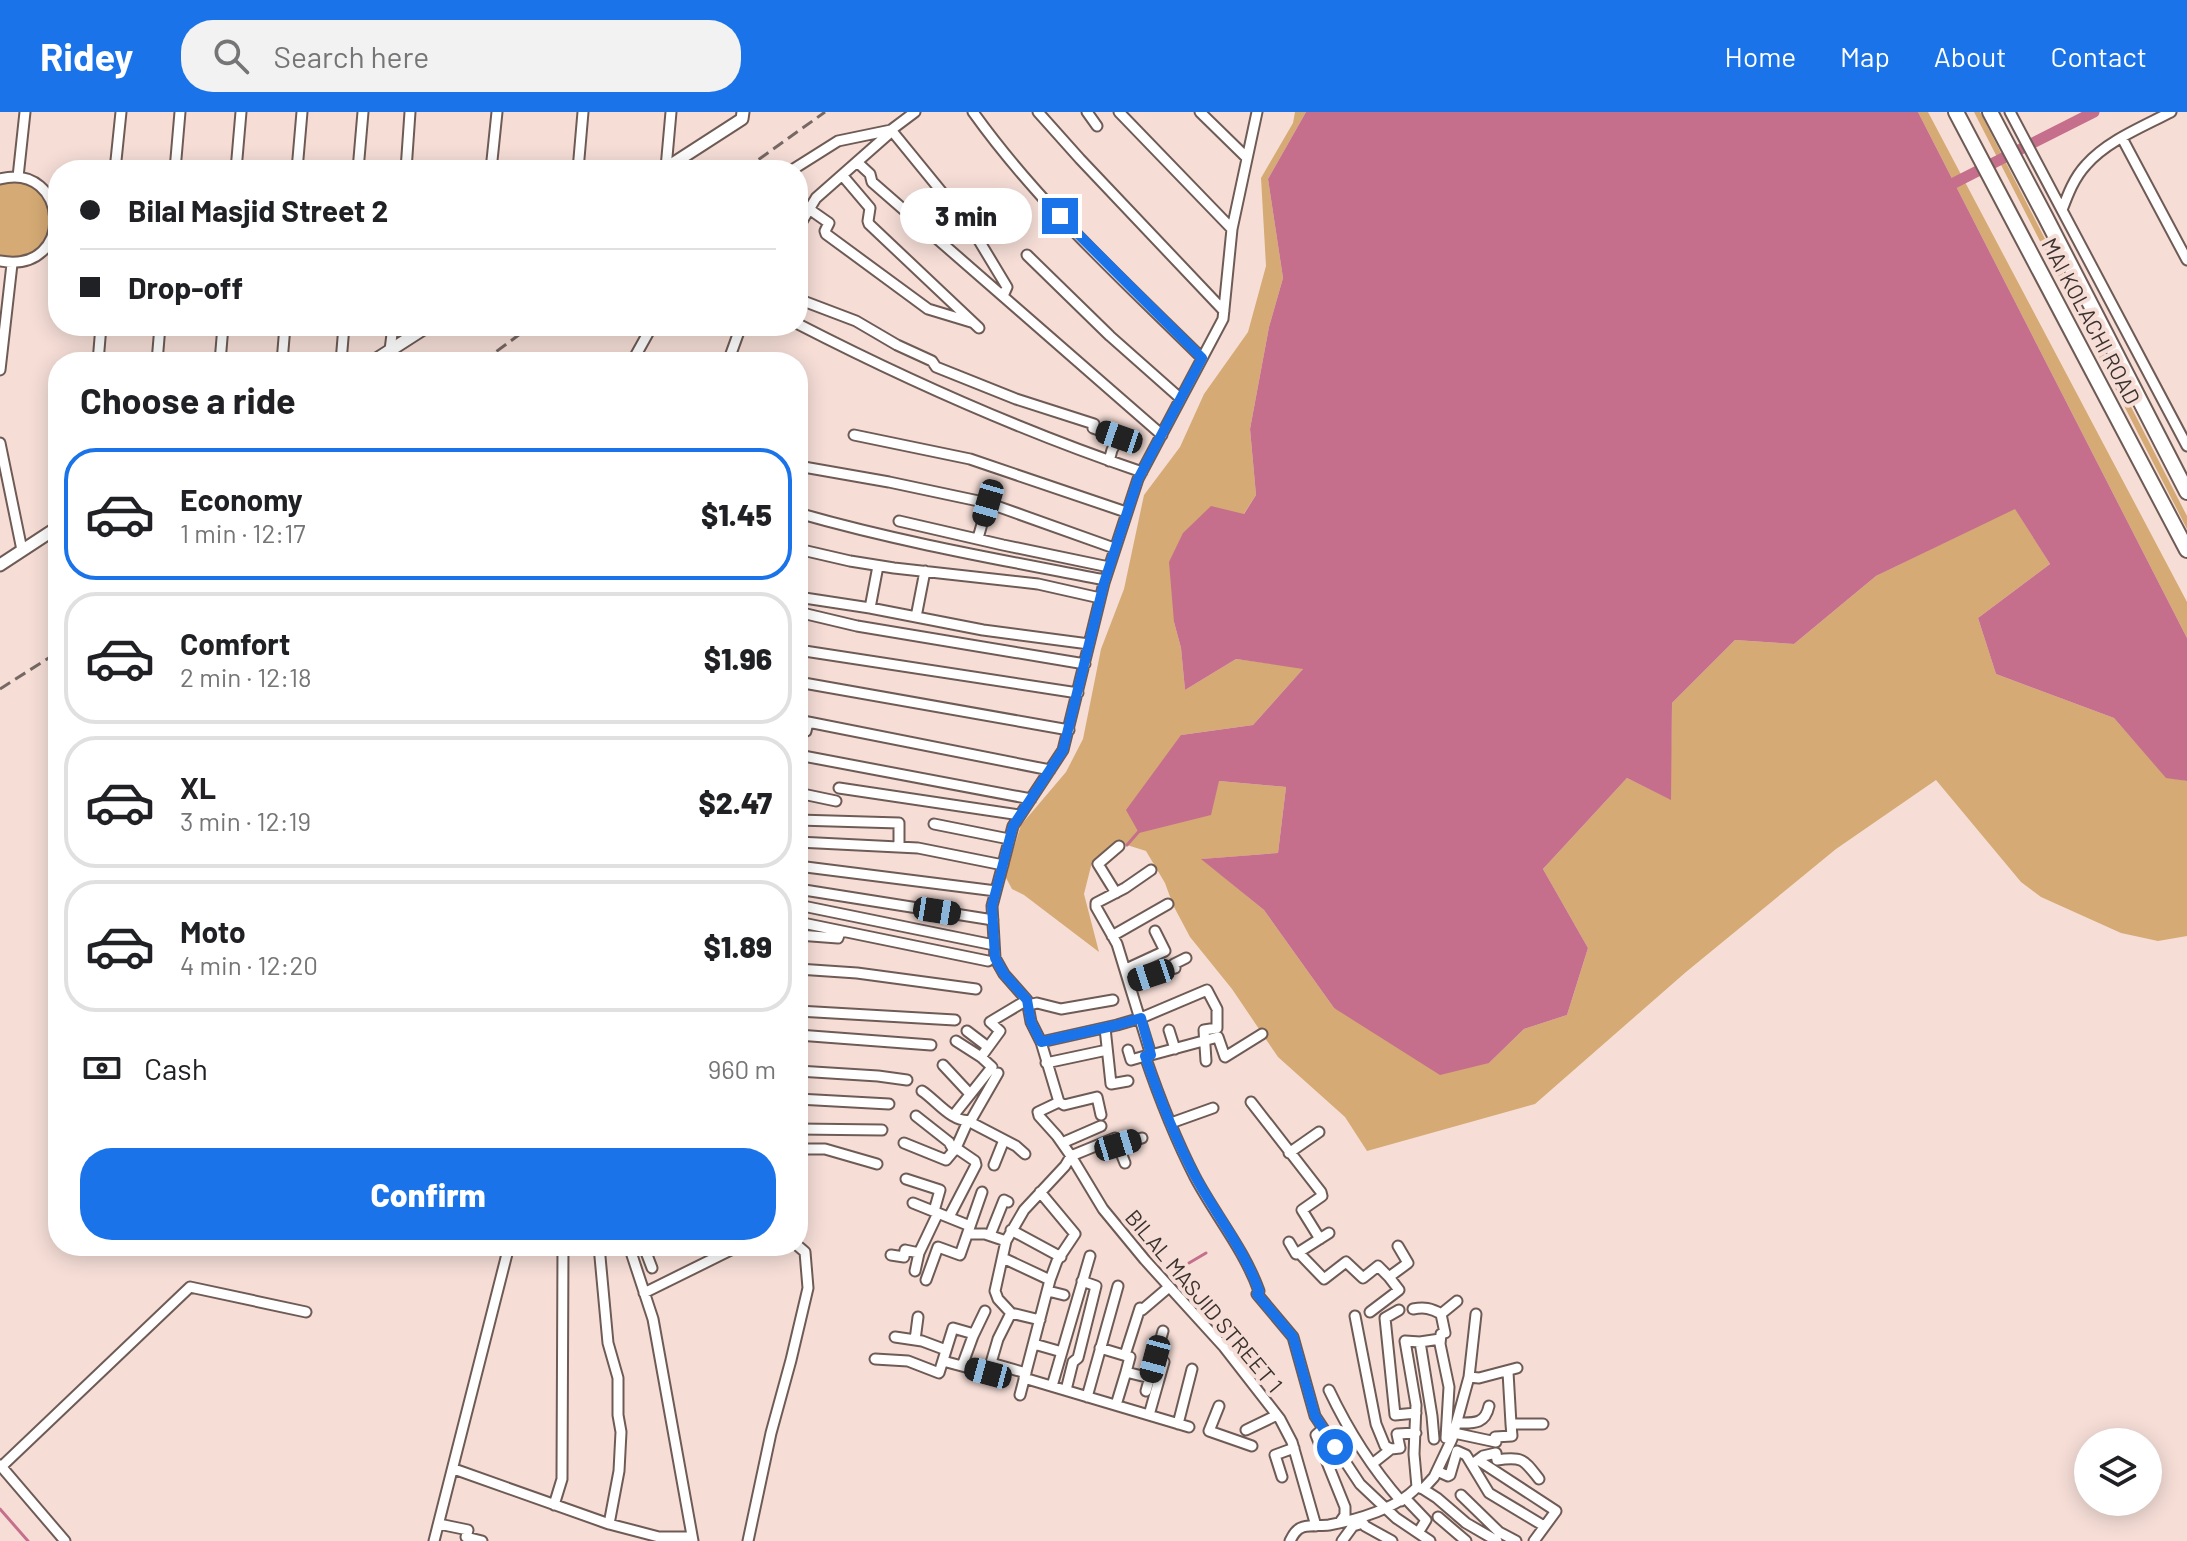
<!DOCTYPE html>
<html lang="en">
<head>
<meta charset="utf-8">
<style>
	:root { --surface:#fff; --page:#f2f2f2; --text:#202124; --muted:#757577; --line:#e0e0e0; --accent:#1a73e8 }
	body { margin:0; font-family:Barlow,sans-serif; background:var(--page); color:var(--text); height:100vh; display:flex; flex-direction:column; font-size:30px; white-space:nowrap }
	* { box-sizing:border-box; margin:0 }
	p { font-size:26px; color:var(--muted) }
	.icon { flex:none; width:44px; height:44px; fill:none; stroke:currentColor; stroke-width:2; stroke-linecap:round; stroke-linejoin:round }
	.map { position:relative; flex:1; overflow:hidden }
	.side { position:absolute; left:48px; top:240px; width:760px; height:904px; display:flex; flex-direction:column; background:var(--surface); border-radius:32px; box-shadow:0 4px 20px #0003 }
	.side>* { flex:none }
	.guide { position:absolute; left:48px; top:48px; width:760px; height:176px; border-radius:32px; box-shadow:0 4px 20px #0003; display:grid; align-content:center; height:176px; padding:0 32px; background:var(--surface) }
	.buttons { position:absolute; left:2074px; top:1316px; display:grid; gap:16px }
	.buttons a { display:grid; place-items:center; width:88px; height:88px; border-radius:50%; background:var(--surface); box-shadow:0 4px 20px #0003; font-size:40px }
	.end { position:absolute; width:36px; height:36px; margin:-18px; border:10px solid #1a73e8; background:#fff; box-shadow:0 0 0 4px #fff }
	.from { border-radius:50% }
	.bubble { position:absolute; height:56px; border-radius:28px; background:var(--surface); box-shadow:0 4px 20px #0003; font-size:26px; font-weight:800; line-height:56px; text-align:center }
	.car { position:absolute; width:24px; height:48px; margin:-24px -12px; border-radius:10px; box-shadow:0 0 6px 2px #0007; background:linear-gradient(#222 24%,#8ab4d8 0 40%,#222 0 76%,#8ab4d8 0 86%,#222 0) }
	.guide b { display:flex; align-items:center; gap:28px; height:76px; font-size:30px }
	.guide b+b { border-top:2px solid var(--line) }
	.guide i { width:20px; height:20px; background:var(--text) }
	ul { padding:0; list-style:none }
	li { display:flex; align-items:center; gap:24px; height:132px; margin:0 16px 12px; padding:0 16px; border:4px solid var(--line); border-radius:32px }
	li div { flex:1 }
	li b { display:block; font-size:30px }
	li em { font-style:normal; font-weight:800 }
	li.selected { border-color:var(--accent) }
	li>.icon { width:72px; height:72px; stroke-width:1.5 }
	h2 { padding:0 32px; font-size:36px; line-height:96px }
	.pay { display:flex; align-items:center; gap:20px; height:88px; padding:0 32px; font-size:30px }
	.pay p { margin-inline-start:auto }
	.button { display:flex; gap:16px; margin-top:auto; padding:16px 32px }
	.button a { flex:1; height:92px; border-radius:32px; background:var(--accent); color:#fff; font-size:32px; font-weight:800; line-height:92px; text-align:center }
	header { display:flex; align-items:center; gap:48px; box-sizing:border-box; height:112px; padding:0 40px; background:var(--accent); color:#fff }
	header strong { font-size:38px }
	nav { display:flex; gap:44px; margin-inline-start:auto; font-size:28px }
	.search { width:560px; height:72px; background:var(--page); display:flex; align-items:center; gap:20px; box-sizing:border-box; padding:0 28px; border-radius:32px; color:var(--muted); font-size:30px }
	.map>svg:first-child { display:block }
</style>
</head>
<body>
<header>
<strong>Ridey</strong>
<div class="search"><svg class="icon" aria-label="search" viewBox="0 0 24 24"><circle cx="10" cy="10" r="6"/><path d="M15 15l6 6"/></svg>Search here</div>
<nav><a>Home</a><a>Map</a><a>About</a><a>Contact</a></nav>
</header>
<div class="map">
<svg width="2187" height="1429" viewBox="0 0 2187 1429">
	<rect width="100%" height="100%" fill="#f6ded7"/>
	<!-- green -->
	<path fill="#d5aa74" d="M 1295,0 L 1306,0 L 1268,67 L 1283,166 L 1269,215 L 1250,317 L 1256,383 L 1174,510 L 1181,536 L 1185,578 L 1236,547 L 1304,556 L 1253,613 L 1181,623 L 1219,669 L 1286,675 L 1278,741 L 1202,747 L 1264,798 L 1334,896 L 1489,951 L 1524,917 L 1567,903 L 1588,836 L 1543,757 L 1627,666 L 1670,687 L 1672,591 L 1735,528 L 1794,532 L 1876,464 L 2015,396 L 2050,452 L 1978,506 L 1996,562 L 2114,606 L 2166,665 L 2187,669 L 2187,824 L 2158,829 L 2121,821 L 2041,785 L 2021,770 L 1936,668 L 1836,737 L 1686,860 L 1535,992 L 1367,1039 L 1345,1005 L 1278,945 L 1232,877 L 1190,825 L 1173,793 L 1165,771 L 1146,739 L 1127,733 L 1114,732 L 1092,750 L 1084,782 L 1099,840 L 1024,783 L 1012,777 L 1005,764 L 1021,713 L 1066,660 L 1083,627 L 1101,537 L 1124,477 L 1144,383 L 1180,335 L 1204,282 L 1248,220 L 1266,154 L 1261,66 L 1293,11 Z
		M 1918,0 L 1928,0 L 2187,490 L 2187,526 Z
		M 1974,0 L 1980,0 L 2187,404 L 2187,417 Z
		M 18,65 L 43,77 L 55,115 L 40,142 L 0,149 L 0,67 Z"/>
	<!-- water -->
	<path fill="#c56f8d" d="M 1306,0 L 1918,0 L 2187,526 L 2187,669 L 2166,666 L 2114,606 L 1996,562 L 1978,506 L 2050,452 L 2015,397 L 1876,464 L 1794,532 L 1735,528 L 1672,591 L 1671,688 L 1627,666 L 1543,757 L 1588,836 L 1567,903 L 1524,917 L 1489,951 L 1440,963 L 1334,896 L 1264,798 L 1201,747 L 1278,741 L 1286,675 L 1219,669 L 1211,703 L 1139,721 L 1126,698 L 1181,623 L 1253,613 L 1303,557 L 1236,547 L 1185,578 L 1181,536 L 1174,510 L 1169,450 L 1183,421 L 1211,394 L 1244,402 L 1256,383 L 1250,317 L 1269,215 L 1283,166 L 1268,67 Z"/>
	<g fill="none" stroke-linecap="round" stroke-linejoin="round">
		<!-- stream -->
		<path stroke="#c56f8d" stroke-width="3" d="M 1127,733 L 1141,717
			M 1189,1151 L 1206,1141
			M 0,1397 L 28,1429"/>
		<!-- canal -->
		<path stroke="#c56f8d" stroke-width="11" d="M 1954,71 L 2094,0"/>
		<!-- minor casing -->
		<g stroke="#6f5b55" stroke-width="13">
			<path id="minor" d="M 973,0 C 1038,91 1123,168 1202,246
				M 1038,0 L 1080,47 L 1224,199
				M 1087,0 L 1097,14
				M 1119,0 L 1232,117
				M 1200,0 L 1247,46
				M 1257,0 L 1232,117 L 1223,207 L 1138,367 L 1104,471 L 1063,638 L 1013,714 L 992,794 L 995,846 L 1004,862 L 1027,888 L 1031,910 L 1041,930 L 1059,990 L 1038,1000 L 1039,1004 L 1057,1024 L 1071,1044 L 1103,1097 L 1145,1148 L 1224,1235 L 1280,1307 L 1292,1330 L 1316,1414
				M 2010,0 L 2187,334
				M 892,19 L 972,117 L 1007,175 L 1003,184
				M 2122,26 L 2187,148
				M 857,50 L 870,62 L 872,70 L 1162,323
				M 666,56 L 671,0
				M 115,58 L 121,0
				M 175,58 L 180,0
				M 236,58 L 241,0
				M 297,58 L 302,0
				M 358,58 L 363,0
				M 406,58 L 410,0
				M 491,58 L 497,0
				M 578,58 L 583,0
				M 792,58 L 838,29 L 891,18
				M 842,63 L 870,96 L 868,109 L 869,112 L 979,216
				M 18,65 L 25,0
				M 0,67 C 69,49 77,163 0,149
				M 809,97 L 829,111 L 825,119 L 826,122 L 928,197 L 971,210
				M 2062,98 C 2068,82 2074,66 2086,53 C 2107,29 2142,15 2171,0
				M 798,116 L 816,86 L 892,19 L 891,18 L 915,0
				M 1027,143 L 1110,224 L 1180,286
				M 798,187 L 856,209 L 897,233 L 932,249 L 936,255 L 1016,287 L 1094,312 L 1093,316 L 1119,325 L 1112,338 L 1109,349
				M 798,212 C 909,269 1024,320 1142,360
				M 390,238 L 393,214
				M 98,250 L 101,214
				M 157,250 L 160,214
				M 220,250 L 223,214
				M 282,250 L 285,214
				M 341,250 L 344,214
				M 632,250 L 652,214
				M 728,250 L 741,214
				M 0,258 L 12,152
				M 854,323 L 970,347 L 1126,400
				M 0,331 L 22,438
				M 798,354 L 889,370 L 988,391 L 1114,436
				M 798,401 C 899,430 1002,448 1105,468
				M 899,409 L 1003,433 L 1109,455
				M 978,426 L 988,391
				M 798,437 L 850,449 L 894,456 L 1038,472 L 1100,486
				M 798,485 L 870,496 L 983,518 L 1089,532
				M 870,496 L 878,454
				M 798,500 L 857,514 L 1085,552
				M 916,505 L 925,459
				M 798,538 L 1078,581
				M 798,570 L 1069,618
				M 798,608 L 1050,658
				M 798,619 L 806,619 L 808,610
				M 798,643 L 1031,687
				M 839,676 L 1020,703
				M 798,681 L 836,689
				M 798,708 L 899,711 L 899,735
				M 934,712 L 1009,727
				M 798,730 L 918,736 L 1003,753
				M 798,754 L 996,779
				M 1151,758 L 1125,776 L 1096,791 L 1096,795 L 1117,832 L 1151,943 L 1145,944 C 1159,985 1175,1026 1195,1065 C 1215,1103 1244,1137 1259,1179 L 1257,1182 L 1293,1225 L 1315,1304 L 1360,1372 L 1396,1406 L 1430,1429
				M 798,777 L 993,808
				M 1116,781 L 1098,752 L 1119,734
				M 798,793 L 994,833
				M 798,810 L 988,849
				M 798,823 L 838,826 L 840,820
				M 1112,824 L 1168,792
				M 798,857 L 857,861 L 976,877
				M 1126,857 L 1165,839 L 1155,819
				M 1130,870 L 1172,857 L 1175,856 L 1174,852 L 1186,846
				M 1028,893 L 1037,891 L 1061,897 L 1113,888
				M 798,899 L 955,908
				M 1105,916 L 1111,972 L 1128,969
				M 1169,918 L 1175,937
				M 967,919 L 988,935
				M 798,923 L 931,933
				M 1041,930 L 1117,913 L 1141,906 L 1207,878 L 1217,897 L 1217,916 L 1204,918 L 1206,949
				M 1128,938 L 1131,948 L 1145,944
				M 1151,943 L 1218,925 L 1225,945 L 1262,922
				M 981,945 L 1000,919 L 990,910 L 1027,888
				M 1046,951 L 1107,938
				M 943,953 L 970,982
				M 798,959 L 878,964 L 907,968
				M 922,979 C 936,988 953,1012 971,1008 L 998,961
				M 798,987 L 889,992
				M 1059,990 L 1064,993 L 1097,985 L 1101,1003
				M 1251,990 L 1321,1080 L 1322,1084 L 1302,1098 L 1320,1127
				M 916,1004 L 949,1030 L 954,1039
				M 953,1004 L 992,955 L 981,945 L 956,929
				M 1171,1011 L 1213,996
				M 798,1017 L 882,1018
				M 904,1031 L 946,1048 L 956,1036 L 968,1009 L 1016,1034 L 1025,1042
				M 1062,1031 L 1101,1014
				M 1118,1033 L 1142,1026
				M 798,1037 L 825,1037 L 877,1052
				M 1289,1041 L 1319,1020
				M 994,1053 L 1004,1028
				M 906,1067 L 940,1078 L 934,1099
				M 1040,1080 L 1075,1122 L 1057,1149 L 1050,1168
				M 913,1091 L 970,1114
				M 949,1105 L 976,1053 L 975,1049 L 956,1036
				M 1011,1118 L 1061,1145
				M 968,1122 L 985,1122 L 1006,1129
				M 990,1123 L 1004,1088 L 1008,1090
				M 1289,1130 L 1296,1142 L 1329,1121
				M 599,1134 L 608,1231 L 618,1266 L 618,1303 L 621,1320 L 619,1359 L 609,1412
				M 629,1134 L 653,1207 L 693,1429
				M 644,1135 L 652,1156
				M 1299,1141 L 1324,1167 L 1346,1150 L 1363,1166 L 1378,1154 L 1389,1165
				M 891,1143 L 904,1145 L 905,1138 L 919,1141 L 938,1101
				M 1003,1146 L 1050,1168 L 1020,1283
				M 915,1159 L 919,1141
				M 926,1168 L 938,1135 L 960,1143 L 982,1080
				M 1048,1179 L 1064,1183
				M 644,1181 L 739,1134
				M 1413,1197 C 1424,1195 1431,1196 1441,1202
				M 1142,1198 L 1169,1175
				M 1399,1198 L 1385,1206 L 1395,1303 L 1416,1301
				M 1370,1200 L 1399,1178 L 1389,1165 L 1408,1151 L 1398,1134
				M 1355,1204 L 1376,1312 L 1385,1334 L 1391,1337
				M 1040,1208 L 1011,1201 L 998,1187 L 995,1179 L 1006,1129 L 1024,1098 L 1065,1054 L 1071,1044 L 1115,1026 L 1125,1051
				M 895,1225 L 922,1229 L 946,1238
				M 915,1228 L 918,1205
				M 1034,1232 L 1062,1240
				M 1100,1236 L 1130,1245 L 1126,1260
				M 1125,1243 L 1140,1196
				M 875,1247 L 908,1249 L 939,1261 L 953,1216 L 974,1222
				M 943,1249 L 988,1261 L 998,1227 L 1011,1201
				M 991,1251 L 1026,1261
				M 962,1254 L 973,1224 L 985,1199
				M 1508,1260 L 1511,1312 L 1543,1312
				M 1469,1265 L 1479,1266 L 1517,1256
				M 1024,1266 L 1189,1315
				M 1052,1274 L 1090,1144
				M 1066,1278 L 1073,1250 L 1078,1246 L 1096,1174 L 1082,1169
				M 1329,1278 C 1348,1318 1372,1356 1401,1389
				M 1146,1279 L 1163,1219
				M 1087,1285 L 1118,1174
				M 1116,1293 L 1126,1260 L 1150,1266
				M 1219,1294 L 1209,1319 L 1252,1334
				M 1149,1303 L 1164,1250 L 1155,1247
				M 1457,1311 C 1473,1311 1485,1313 1489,1294
				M 1178,1312 L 1192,1257
				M 1323,1317 L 1316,1323 L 1345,1395 L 1345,1403 L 1340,1410
				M 1246,1318 L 1277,1303
				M 1454,1321 L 1496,1330 L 1495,1325 L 1512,1324 L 1511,1312
				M 1434,1327 L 1432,1304 L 1420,1230 L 1440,1227
				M 1452,1327 L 1469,1265 L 1476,1202
				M 1478,1348 L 1556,1399 L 1534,1429
				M 1475,1350 L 1483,1344 L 1496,1341 L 1497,1348 C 1523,1344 1524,1348 1539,1367
				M 1372,1352 L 1391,1337 L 1400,1336 L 1397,1322 L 1416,1321
				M 0,1353 L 65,1429
				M 1,1355 L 190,1175 L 306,1200
				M 454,1357 L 609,1412 L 659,1425 L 692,1425
				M 1437,1359 L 1448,1364 L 1450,1363 L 1457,1339 L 1466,1343 L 1489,1381 L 1544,1414
				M 1282,1365 L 1275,1343 L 1294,1336
				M 1417,1375 L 1414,1342 L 1416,1293 L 1405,1229 L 1420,1230
				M 1423,1377 L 1437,1386 L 1466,1411 L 1497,1429
				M 1461,1383 L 1499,1420 L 1516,1429
				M 1406,1387 L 1426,1408 L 1418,1421
				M 554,1393 L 562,1367 L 563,1134
				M 1438,1405 L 1466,1429
				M 1360,1406 L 1365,1414 L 1392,1429
				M 439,1412 L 468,1418 L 466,1425 L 482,1429
				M 434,1429 L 509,1134
				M 748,1429 L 771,1321 L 791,1248 L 808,1176 L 805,1140 L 798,1134
				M 1290,1429 C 1293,1423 1296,1417 1303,1415 C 1311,1413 1321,1414 1329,1413 C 1357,1408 1398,1396 1417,1375 L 1423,1377 L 1434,1365 L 1452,1327 L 1446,1326 L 1449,1275 L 1440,1232 L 1441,1222 L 1445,1221 L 1441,1202 L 1457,1189
				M 1342,1429 L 1353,1414 L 1363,1411"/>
		</g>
		<!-- tertiary casing -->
		<g stroke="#6f5b55" stroke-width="15">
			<path id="tertiary" d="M 663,58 L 742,7 L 743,0
				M 372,250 L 428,214
				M 0,453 L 58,415"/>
		</g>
		<!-- primary casing -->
		<g stroke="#6f5b55" stroke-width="18">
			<path id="primary" d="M 1956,0 L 2187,438
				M 1990,0 L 2045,104 L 2187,380"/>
		</g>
		<!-- minor -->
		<use href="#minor" stroke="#fff" stroke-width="9"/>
		<!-- tertiary -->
		<use href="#tertiary" stroke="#fff" stroke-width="11"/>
		<!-- primary -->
		<use href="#primary" stroke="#fff" stroke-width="14"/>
		<!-- rail -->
		<path stroke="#766864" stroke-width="3" stroke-dasharray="12 6" stroke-linecap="butt" d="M 744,58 L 825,0
			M 482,250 L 531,214
			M 0,577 L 58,540"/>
	</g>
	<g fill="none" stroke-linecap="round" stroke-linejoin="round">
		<!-- route -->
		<path stroke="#1a73e8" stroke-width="10" d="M 1060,104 L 1202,246 L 1138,367 L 1104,471 L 1063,638 L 1013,714 L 992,794 L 995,846 L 1004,862 L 1027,888 L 1031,910 L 1041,930 L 1117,913 L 1141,906 L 1151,943 L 1145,944 C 1159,985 1175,1026 1195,1064 C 1216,1103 1244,1137 1259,1179 L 1257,1182 L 1293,1225 L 1315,1304 L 1335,1335"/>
	</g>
	<g text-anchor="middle" stroke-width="8" stroke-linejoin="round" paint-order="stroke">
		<!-- street labels -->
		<g font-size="22" fill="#3b322f" stroke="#f6ded7">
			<text transform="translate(2091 209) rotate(62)" y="8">MAI KOLACHI ROAD</text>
			<text transform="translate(1204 1189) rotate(50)" y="8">BILAL MASJID STREET 1</text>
		</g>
	</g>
</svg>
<div class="buttons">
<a><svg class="icon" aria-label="layers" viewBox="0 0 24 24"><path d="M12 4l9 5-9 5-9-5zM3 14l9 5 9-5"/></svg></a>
</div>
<i class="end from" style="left:1335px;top:1335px"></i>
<i class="end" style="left:1060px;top:104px"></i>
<div class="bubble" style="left:900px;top:76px;width:132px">3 min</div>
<i class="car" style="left:1119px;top:325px;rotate:289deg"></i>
<i class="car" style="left:988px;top:391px;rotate:196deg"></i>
<i class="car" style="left:937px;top:799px;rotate:99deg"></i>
<i class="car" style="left:1151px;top:863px;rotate:252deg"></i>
<i class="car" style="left:1118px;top:1033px;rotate:73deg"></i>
<i class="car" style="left:1155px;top:1247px;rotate:195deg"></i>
<i class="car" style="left:988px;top:1261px;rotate:285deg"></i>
<div class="guide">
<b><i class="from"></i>Bilal Masjid Street 2</b>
<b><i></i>Drop-off</b>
</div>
<section class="side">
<h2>Choose a ride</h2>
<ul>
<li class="selected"><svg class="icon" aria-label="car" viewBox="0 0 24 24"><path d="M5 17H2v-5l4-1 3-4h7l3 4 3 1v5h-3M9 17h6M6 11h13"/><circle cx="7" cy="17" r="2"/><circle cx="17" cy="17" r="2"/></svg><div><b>Economy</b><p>1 min · 12:17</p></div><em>$1.45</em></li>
<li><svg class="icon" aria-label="car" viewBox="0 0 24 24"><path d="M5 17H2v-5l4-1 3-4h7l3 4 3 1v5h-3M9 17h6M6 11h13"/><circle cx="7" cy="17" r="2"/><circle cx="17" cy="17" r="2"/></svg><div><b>Comfort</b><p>2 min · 12:18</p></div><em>$1.96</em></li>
<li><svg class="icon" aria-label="car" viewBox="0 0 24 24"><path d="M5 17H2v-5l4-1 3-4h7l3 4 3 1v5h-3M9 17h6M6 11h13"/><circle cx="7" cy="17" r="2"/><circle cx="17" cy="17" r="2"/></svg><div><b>XL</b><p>3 min · 12:19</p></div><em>$2.47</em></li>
<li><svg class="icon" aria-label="car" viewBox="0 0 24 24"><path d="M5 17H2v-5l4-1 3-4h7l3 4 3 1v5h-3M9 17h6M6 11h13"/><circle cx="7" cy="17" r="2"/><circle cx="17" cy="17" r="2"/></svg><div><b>Moto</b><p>4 min · 12:20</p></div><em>$1.89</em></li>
</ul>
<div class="pay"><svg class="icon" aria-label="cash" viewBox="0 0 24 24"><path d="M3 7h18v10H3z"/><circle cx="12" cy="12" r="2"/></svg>Cash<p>960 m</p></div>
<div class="button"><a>Confirm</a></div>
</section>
</div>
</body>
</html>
